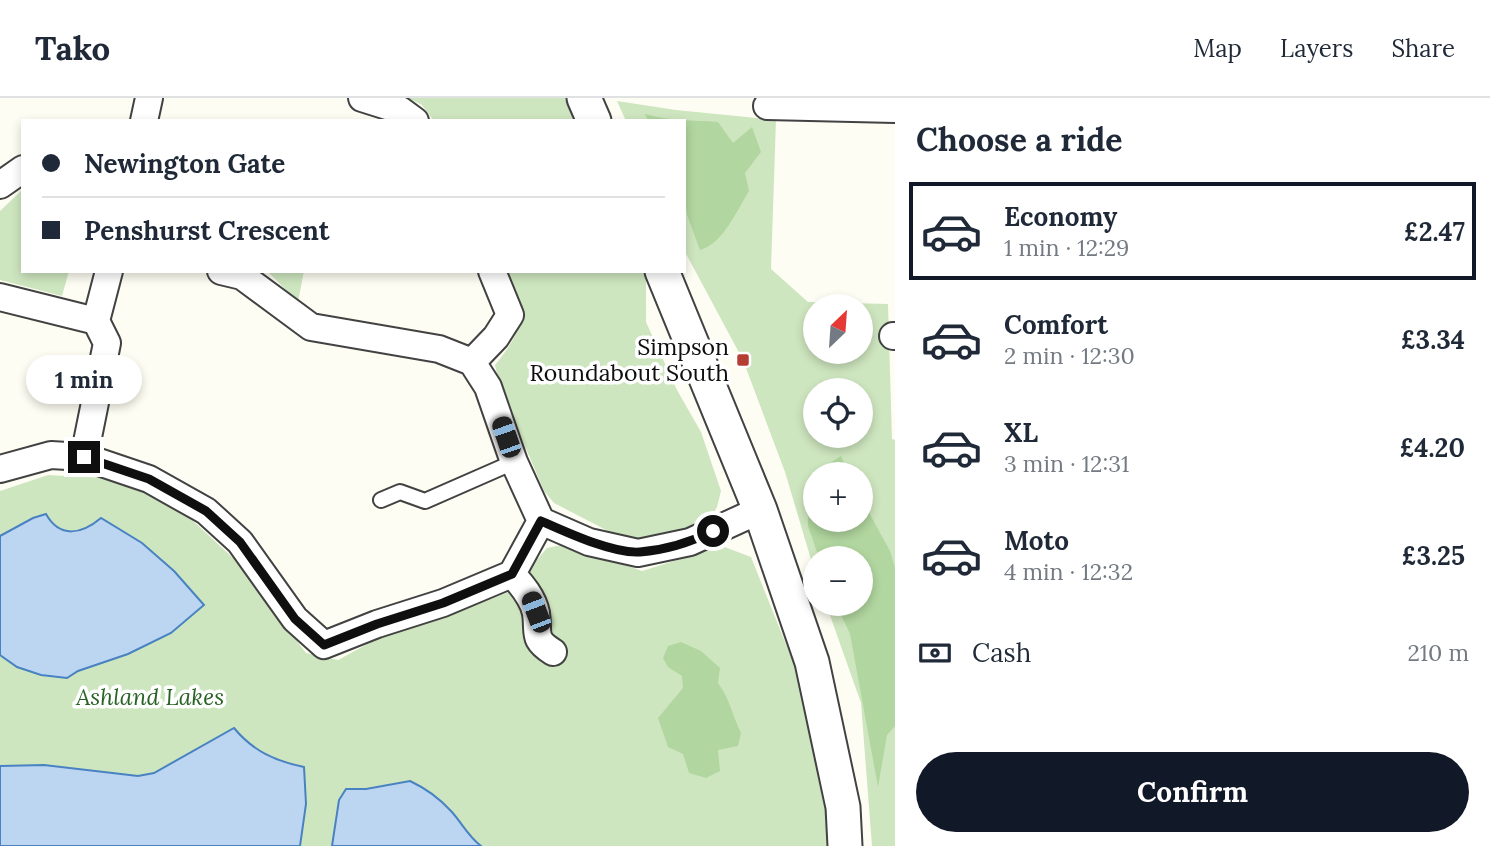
<!DOCTYPE html>
<html lang="en">
<head>
<meta charset="utf-8">
<style>
	:root { --surface:#fff; --page:#f6f6f7; --text:#1f2937; --muted:#747a83; --line:#e0e1e3; --accent:#111827 }
	body { margin:0; font-family:Lora,serif; background:var(--page); color:var(--text); height:100vh; display:flex; flex-direction:column; font-size:26px; white-space:nowrap }
	* { box-sizing:border-box; margin:0 }
	p { font-size:23px; color:var(--muted) }
	.icon { flex:none; width:38px; height:38px; fill:none; stroke:currentColor; stroke-width:2; stroke-linecap:round; stroke-linejoin:round }
	.map { position:relative; flex:1; overflow:hidden }
	.drawer { display:flex; flex-direction:column; background:var(--surface); width:595px }
	.drawer>* { flex:none }
	.guide { position:absolute; left:21px; top:21px; width:665px; height:154px; border-radius:0px; box-shadow:0 4px 10px #0003; display:grid; align-content:center; height:154px; padding:0 21px; background:var(--surface) }
	.needle { width:46px; rotate:25deg }
	.buttons { position:absolute; left:803px; top:196px; display:grid; gap:14px }
	.buttons a { display:grid; place-items:center; width:70px; height:70px; border-radius:50%; background:var(--surface); box-shadow:0 4px 10px #0003; font-size:35px }
	.end { position:absolute; width:32px; height:32px; margin:-16px; border:9px solid #0f0f0f; background:#fff; box-shadow:0 0 0 4px #fff }
	.from { border-radius:50% }
	.bubble { position:absolute; height:49px; border-radius:24px; background:var(--surface); box-shadow:0 4px 10px #0003; font-size:23px; font-weight:700; line-height:49px; text-align:center }
	.car { position:absolute; width:21px; height:42px; margin:-21px -10px; border-radius:9px; box-shadow:0 0 5px 2px #0007; background:linear-gradient(#222 24%,#8ab4d8 0 40%,#222 0 76%,#8ab4d8 0 86%,#222 0) }
	.guide b { display:flex; align-items:center; gap:24px; height:66px; font-size:26px }
	.guide b+b { border-top:2px solid var(--line) }
	.guide i { width:18px; height:18px; background:var(--text) }
	ul { padding:0; list-style:none }
	li { display:flex; align-items:center; gap:21px; height:98px; margin:0 14px 10px; padding:0 7px; border:4px solid transparent; border-radius:0px }
	li div { flex:1 }
	li b { display:block; font-size:26px }
	li em { font-style:normal; font-weight:700 }
	li.current { border-color:var(--accent) }
	li>.icon { width:63px; height:63px; stroke-width:1.5 }
	h2 { padding:0 21px; font-size:32px; line-height:84px }
	.pay { display:flex; align-items:center; gap:18px; height:77px; padding:0 21px; font-size:26px }
	.pay p { margin-inline-start:auto }
	.primary-button { display:flex; gap:14px; margin-top:auto; padding:14px 21px }
	.primary-button a { flex:1; height:80px; border-radius:42px; background:var(--accent); color:#fff; font-size:28px; font-weight:700; line-height:80px; text-align:center }
	header { display:flex; align-items:center; gap:42px; box-sizing:border-box; height:98px; padding:0 35px; background:var(--surface); border-bottom:2px solid var(--line) }
	header strong { font-size:33px }
	nav { display:flex; gap:38px; margin-inline-start:auto; font-size:24px }
	main { display:flex; flex:1; min-height:0 }
	.map>svg:first-child { display:block }
</style>
</head>
<body>
<header>
<strong>Tako</strong>
<nav><a>Map</a><a>Layers</a><a>Share</a></nav>
</header>
<main>
<div class="map">
<svg width="895" height="748" viewBox="0 0 895 748">
	<rect width="100%" height="100%" fill="#fefdf3"/>
	<!-- green -->
	<path fill="#cee6bf" fill-rule="evenodd" d="M 408,0 L 570,0 L 580,23 L 434,23 L 422,7 Z
		M 617,3 L 676,12 L 776,22 L 771,171 L 808,204 L 888,206 L 892,341 L 895,342 L 895,748 L 872,748 L 861,605 L 826,506 L 861,506 L 861,460 L 816,460 L 815,475 L 785,374 L 743,262 L 684,152 L 684,23 L 626,23 ZM 816,208 L 861,208 L 861,254 L 816,254 ZM 816,292 L 861,292 L 861,338 L 816,338 ZM 816,376 L 861,376 L 861,422 L 816,422 Z
		M 23,91 L 23,173 L 69,173 L 62,198 L 0,182 L 0,113 Z
		M 267,173 L 304,173 L 298,204 Z
		M 503,173 L 646,173 L 646,224 L 677,292 L 701,334 L 721,393 L 717,409 L 709,424 L 689,434 L 635,447 L 554,405 L 544,393 L 500,289 L 495,267 C 507,252 525,229 520,208 C 518,196 508,184 503,173 Z
		M 48,377 L 106,380 L 178,409 L 233,460 L 306,555 L 338,562 L 384,537 L 435,523 L 509,494 L 547,450 L 566,446 L 642,473 L 722,448 L 751,459 L 804,591 L 828,717 L 831,748 L 0,748 L 0,393 Z"/>
	<!-- forest -->
	<path fill="#b1d69f" d="M 645,16 C 669,23 693,22 718,24 L 733,45 L 752,29 L 761,54 L 745,75 L 749,93 C 737,112 723,146 700,152 L 687,117 L 684,93 L 684,23 L 648,23 Z
		M 841,358 L 849,376 L 816,376 L 816,422 L 861,422 L 861,400 L 890,453 L 895,470 L 895,628 L 887,637 L 878,689 L 850,536 L 836,506 L 861,506 L 861,460 L 819,460 L 808,428 L 808,379 Z
		M 681,544 L 701,553 L 720,570 L 718,585 C 730,601 732,617 741,635 L 738,648 L 718,652 L 720,673 L 706,680 L 689,675 L 683,656 L 668,649 L 658,620 L 683,590 L 682,578 L 668,569 L 663,560 L 668,548 Z"/>
	<!-- water -->
	<path fill="#bcd6f1" stroke="#4982c2" stroke-width="2" d="M 46,416 C 60,441 82,436 101,420 L 142,445 L 174,473 L 204,507 L 171,535 L 128,556 L 78,573 L 67,580 L 41,577 L 17,569 L 0,557 L 0,438 L 33,420 Z
		M 234,630 C 253,653 275,663 304,669 L 306,706 L 300,748 L 0,748 L 0,668 L 44,667 L 138,678 L 154,675 Z
		M 410,683 C 425,690 440,701 451,713 C 462,725 468,738 481,748 L 332,748 L 339,702 L 346,691 L 366,691 Z"/>
	<g fill="none" stroke-linecap="round" stroke-linejoin="round">
		<!-- service casing -->
		<g stroke="#424242" stroke-width="18">
			<path id="service" d="M 381,402 L 400,394 L 425,403 L 514,364"/>
		</g>
		<!-- minor casing -->
		<g stroke="#424242" stroke-width="30">
			<path id="minor" d="M 362,0 L 400,12 L 415,23
				M 767,8 L 895,11
				M 144,23 L 149,0
				M 0,87 L 23,71
				M 221,173 L 242,178 L 311,229 L 439,251 L 472,264 L 488,289 L 514,364 L 541,423 L 589,444 L 638,455 L 690,444 L 760,412
				M 0,199 L 96,223 L 109,173
				M 893,238 L 895,238
				M 472,264 L 496,239 L 510,217 L 492,173
				M 84,359 L 107,245 L 96,223
				M 0,371 L 51,357 L 84,359 L 149,381 L 206,413 L 240,444 L 295,521 L 324,547 L 377,526 L 443,505 L 512,476 L 541,423
				M 512,476 C 522,487 533,500 536,515 C 539,536 532,541 553,554"/>
		</g>
		<!-- tertiary casing -->
		<g stroke="#424242" stroke-width="37">
			<path id="tertiary" d="M 584,0 L 594,23
				M 662,173 L 760,412 L 812,564 L 843,709 L 845,748"/>
		</g>
		<!-- service -->
		<use href="#service" stroke="#fff" stroke-width="14"/>
		<!-- minor -->
		<use href="#minor" stroke="#fff" stroke-width="26"/>
		<!-- tertiary -->
		<use href="#tertiary" stroke="#fff" stroke-width="33"/>
	</g>
	<g fill="none" stroke-linecap="round" stroke-linejoin="round">
		<!-- route -->
		<path stroke="#0f0f0f" stroke-width="9" d="M 84,359 L 149,381 L 206,413 L 240,444 L 295,521 L 324,547 L 377,526 L 443,505 L 512,476 L 541,423 C 566,434 613,456 640,454 C 665,452 691,444 713,433"/>
	</g>
	<!-- markers -->
	<rect fill="#b43e33" stroke="#fff" stroke-width="2.5" x="736" y="255" width="14" height="14" rx="3.5"/>
	<g text-anchor="middle" stroke-width="7" stroke-linejoin="round" paint-order="stroke">
		<!-- poi labels -->
		<g font-size="23" fill="#0f0f0f" stroke="#fff" text-anchor="end">
			<text x="729" y="257">Simpson<tspan x="729" dy="26">Roundabout South</tspan></text>
		</g>
		<!-- park labels -->
		<g font-size="23" font-style="italic" fill="#296225" stroke="#fff">
			<text x="150" y="607">Ashland Lakes</text>
		</g>
	</g>
</svg>
<div class="buttons">
<a><svg class="needle" viewBox="-14 -14 28 28"><path d="M0-13l5 13h-10z" fill="#e53935"/><path d="M0 13l5-13h-10z" fill="#747a83"/></svg></a>
<a><svg class="icon" aria-label="locate" viewBox="0 0 24 24"><circle cx="12" cy="12" r="6"/><path d="M12 2v4M12 18v4M2 12h4M18 12h4"/></svg></a>
<a>+</a>
<a>−</a>
</div>
<i class="end from" style="left:713px;top:433px"></i>
<i class="end" style="left:84px;top:359px"></i>
<div class="bubble" style="left:26px;top:257px;width:116px">1 min</div>
<i class="car" style="left:506px;top:339px;rotate:341deg"></i>
<i class="car" style="left:536px;top:514px;rotate:339deg"></i>
<div class="guide">
<b><i class="from"></i>Newington Gate</b>
<b><i></i>Penshurst Crescent</b>
</div>
</div>
<section class="drawer">
<h2>Choose a ride</h2>
<ul>
<li class="current"><svg class="icon" aria-label="car" viewBox="0 0 24 24"><path d="M5 17H2v-5l4-1 3-4h7l3 4 3 1v5h-3M9 17h6M6 11h13"/><circle cx="7" cy="17" r="2"/><circle cx="17" cy="17" r="2"/></svg><div><b>Economy</b><p>1 min · 12:29</p></div><em>£2.47</em></li>
<li><svg class="icon" aria-label="car" viewBox="0 0 24 24"><path d="M5 17H2v-5l4-1 3-4h7l3 4 3 1v5h-3M9 17h6M6 11h13"/><circle cx="7" cy="17" r="2"/><circle cx="17" cy="17" r="2"/></svg><div><b>Comfort</b><p>2 min · 12:30</p></div><em>£3.34</em></li>
<li><svg class="icon" aria-label="car" viewBox="0 0 24 24"><path d="M5 17H2v-5l4-1 3-4h7l3 4 3 1v5h-3M9 17h6M6 11h13"/><circle cx="7" cy="17" r="2"/><circle cx="17" cy="17" r="2"/></svg><div><b>XL</b><p>3 min · 12:31</p></div><em>£4.20</em></li>
<li><svg class="icon" aria-label="car" viewBox="0 0 24 24"><path d="M5 17H2v-5l4-1 3-4h7l3 4 3 1v5h-3M9 17h6M6 11h13"/><circle cx="7" cy="17" r="2"/><circle cx="17" cy="17" r="2"/></svg><div><b>Moto</b><p>4 min · 12:32</p></div><em>£3.25</em></li>
</ul>
<div class="pay"><svg class="icon" aria-label="cash" viewBox="0 0 24 24"><path d="M3 7h18v10H3z"/><circle cx="12" cy="12" r="2"/></svg>Cash<p>210 m</p></div>
<div class="primary-button"><a>Confirm</a></div>
</section>
</main>
</body>
</html>
